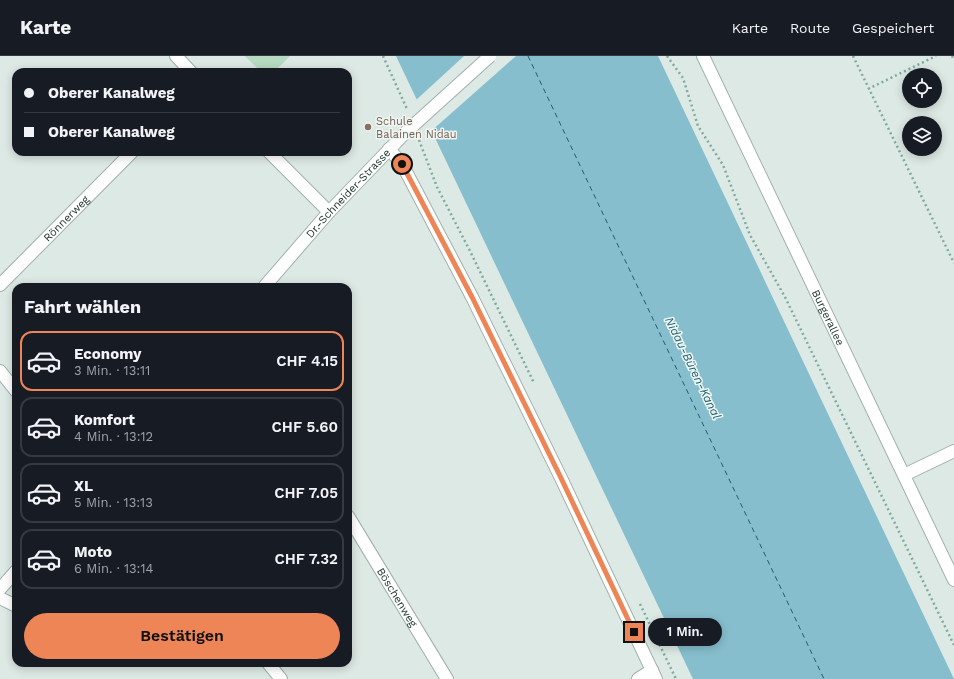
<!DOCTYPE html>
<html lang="de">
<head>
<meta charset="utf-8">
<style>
	:root { --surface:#171b24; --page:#242831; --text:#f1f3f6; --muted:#9ea1a6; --line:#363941; --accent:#ee8557 }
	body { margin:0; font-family:"Work Sans",sans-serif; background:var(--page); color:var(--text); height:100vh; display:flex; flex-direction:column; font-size:15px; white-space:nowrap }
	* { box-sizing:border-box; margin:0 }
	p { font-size:13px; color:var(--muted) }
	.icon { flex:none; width:22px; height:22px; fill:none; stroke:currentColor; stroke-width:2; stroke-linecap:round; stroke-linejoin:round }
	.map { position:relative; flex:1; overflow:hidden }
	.details { position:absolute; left:12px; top:227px; width:340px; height:384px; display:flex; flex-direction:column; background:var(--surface); border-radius:12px; box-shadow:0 2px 10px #0003 }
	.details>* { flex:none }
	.hud { position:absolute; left:12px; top:12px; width:340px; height:88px; border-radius:12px; box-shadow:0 2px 10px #0003; display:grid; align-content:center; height:88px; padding:0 12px; background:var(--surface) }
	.fabs { position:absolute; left:902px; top:12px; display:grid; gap:8px }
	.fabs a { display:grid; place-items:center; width:40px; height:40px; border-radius:50%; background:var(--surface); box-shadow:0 2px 10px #0003; font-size:20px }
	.end { position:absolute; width:18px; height:18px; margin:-9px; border:5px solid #ee8557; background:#111; box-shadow:0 0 0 2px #111 }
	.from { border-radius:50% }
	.bubble { position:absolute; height:28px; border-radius:14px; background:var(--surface); box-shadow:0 2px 10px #0003; font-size:13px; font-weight:600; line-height:28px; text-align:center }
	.hud b { display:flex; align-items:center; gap:14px; height:38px; font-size:15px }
	.hud b+b { border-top:1px solid var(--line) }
	.hud i { width:10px; height:10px; background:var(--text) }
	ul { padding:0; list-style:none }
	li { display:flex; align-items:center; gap:12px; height:60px; margin:0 8px 6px; padding:0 4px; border:2px solid var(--line); border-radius:12px }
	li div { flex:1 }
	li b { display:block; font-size:15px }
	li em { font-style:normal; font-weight:600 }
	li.on { border-color:var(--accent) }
	li>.icon { width:36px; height:36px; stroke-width:1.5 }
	h2 { padding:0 12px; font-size:18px; line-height:48px }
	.primary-button { display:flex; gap:8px; margin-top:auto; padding:8px 12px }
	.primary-button a { flex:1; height:46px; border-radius:24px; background:var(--accent); color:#111; font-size:16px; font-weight:600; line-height:46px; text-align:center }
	header { display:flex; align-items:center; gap:24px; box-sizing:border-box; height:56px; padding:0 20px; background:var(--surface); border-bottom:1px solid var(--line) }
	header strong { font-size:19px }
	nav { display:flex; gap:22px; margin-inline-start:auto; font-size:14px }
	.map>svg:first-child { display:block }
</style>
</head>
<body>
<header>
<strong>Karte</strong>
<nav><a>Karte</a><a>Route</a><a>Gespeichert</a></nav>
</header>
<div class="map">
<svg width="954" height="623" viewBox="0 0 954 623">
	<rect width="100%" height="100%" fill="#dde9e4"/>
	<!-- green -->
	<path fill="#b6dac2" d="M 245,0 L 290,0 L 274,16 L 261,16 Z"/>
	<!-- water -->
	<path fill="#86becd" d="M 396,0 L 658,0 L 954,623 L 693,623 Z"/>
	<!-- pier -->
	<path fill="#dde9e4" d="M 464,0 L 516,0 L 429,77 L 415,45 Z"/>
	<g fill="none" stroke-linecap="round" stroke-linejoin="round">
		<!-- ferry -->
		<path stroke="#1c5e71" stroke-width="1" stroke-dasharray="5 4" stroke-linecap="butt" d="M 528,0 L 824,623"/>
		<!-- minor casing -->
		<g stroke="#a1b0ab" stroke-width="14">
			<g id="minor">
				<path d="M 176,0 L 191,16"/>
				<path id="s1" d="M 703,0 L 954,524"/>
				<path d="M 389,93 L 402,108 L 472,241 L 561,422 L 656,623"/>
				<path d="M 269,96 L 329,156"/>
				<path id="s2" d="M 0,229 L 132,96"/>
				<path id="s3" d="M 264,231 L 329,156 L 406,76"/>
				<path d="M 0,315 L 16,335"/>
				<path d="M 904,419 L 954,395"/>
				<path id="s4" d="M 348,460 L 447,623"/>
				<path d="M 0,533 L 16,515"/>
				<path d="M 0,542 L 16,550"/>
				<path d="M 268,607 L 281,623"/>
				<path d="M 638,623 L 652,614"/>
			</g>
		</g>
		<!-- path -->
		<path stroke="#7faca0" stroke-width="2.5" stroke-dasharray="2 3" stroke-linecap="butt" d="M 383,0 L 407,53
			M 667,0 L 683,22 L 698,70 L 723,109 L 750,179 L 785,241 L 954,589
			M 853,0 L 954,207
			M 952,0 L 954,4
			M 868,33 L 936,0
			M 419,84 L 437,131 L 470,195 L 534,327
			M 640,548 L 676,623"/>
		<!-- minor -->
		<use href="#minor" stroke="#fff" stroke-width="12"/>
		<!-- minor-bridge casing -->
		<g stroke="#a1b0ab" stroke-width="14" stroke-linecap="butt">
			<path id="minor-bridge" d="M 406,76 L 490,0"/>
		</g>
		<!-- minor-bridge -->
		<use href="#minor-bridge" stroke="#fff" stroke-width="12"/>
	</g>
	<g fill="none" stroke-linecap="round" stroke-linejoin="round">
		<!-- route -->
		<path stroke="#ee8557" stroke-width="5" d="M 402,108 L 472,241 L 561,422 L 634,576"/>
	</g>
	<!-- markers -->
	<circle fill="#8d6e63" stroke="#edf6f2" stroke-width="1.5" cx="368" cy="71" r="4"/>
	<g text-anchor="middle" stroke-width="3" stroke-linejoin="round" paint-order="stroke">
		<!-- education labels -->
		<g font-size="11" fill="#785e54" stroke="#edf6f2" text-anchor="start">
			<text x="376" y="69">Schule<tspan x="376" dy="13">Balainen Nidau</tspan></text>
		</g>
		<!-- street labels -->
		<g font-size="11" fill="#203833" stroke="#edf6f2">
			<text dy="4" stroke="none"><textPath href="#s3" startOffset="126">Dr.-Schneider-Strasse</textPath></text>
			<text dy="4" stroke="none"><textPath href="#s2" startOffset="94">Rönnerweg</textPath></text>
			<text dy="4" stroke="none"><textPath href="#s1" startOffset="290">Burgerallee</textPath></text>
			<text dy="4" stroke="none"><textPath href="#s4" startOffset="95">Böschenweg</textPath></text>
		</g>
		<!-- water labels -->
		<g font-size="12" font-style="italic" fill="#1c5e71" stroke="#edf6f2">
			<text transform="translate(693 312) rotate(64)" y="4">Nidau-Büren-Kanal</text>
		</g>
	</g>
</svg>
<div class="fabs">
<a><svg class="icon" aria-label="locate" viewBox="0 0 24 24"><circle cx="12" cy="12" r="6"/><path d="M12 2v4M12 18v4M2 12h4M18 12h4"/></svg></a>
<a><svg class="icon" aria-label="layers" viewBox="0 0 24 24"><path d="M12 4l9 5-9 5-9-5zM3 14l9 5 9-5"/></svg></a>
</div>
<i class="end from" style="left:402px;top:108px"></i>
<i class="end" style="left:634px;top:576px"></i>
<div class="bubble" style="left:648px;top:562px;width:74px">1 Min.</div>
<div class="hud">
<b><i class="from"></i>Oberer Kanalweg</b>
<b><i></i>Oberer Kanalweg</b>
</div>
<section class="details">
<h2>Fahrt wählen</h2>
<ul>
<li class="on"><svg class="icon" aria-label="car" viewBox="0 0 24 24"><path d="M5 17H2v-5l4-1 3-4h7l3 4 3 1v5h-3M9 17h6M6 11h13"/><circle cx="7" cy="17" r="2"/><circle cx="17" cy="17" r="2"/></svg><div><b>Economy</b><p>3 Min. · 13:11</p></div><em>CHF 4.15</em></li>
<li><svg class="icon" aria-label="car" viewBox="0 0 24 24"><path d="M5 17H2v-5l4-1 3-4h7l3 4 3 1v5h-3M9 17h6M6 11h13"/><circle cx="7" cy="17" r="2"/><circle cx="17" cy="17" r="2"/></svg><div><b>Komfort</b><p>4 Min. · 13:12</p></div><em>CHF 5.60</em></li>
<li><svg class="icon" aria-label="car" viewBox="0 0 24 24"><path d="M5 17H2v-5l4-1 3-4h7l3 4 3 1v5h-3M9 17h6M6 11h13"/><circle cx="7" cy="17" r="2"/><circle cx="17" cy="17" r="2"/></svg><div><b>XL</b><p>5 Min. · 13:13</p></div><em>CHF 7.05</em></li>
<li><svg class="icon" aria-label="car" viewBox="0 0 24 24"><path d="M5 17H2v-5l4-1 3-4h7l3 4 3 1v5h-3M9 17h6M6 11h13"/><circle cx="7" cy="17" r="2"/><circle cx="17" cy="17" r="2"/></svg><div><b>Moto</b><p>6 Min. · 13:14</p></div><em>CHF 7.32</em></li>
</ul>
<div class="primary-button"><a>Bestätigen</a></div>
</section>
</div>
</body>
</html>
